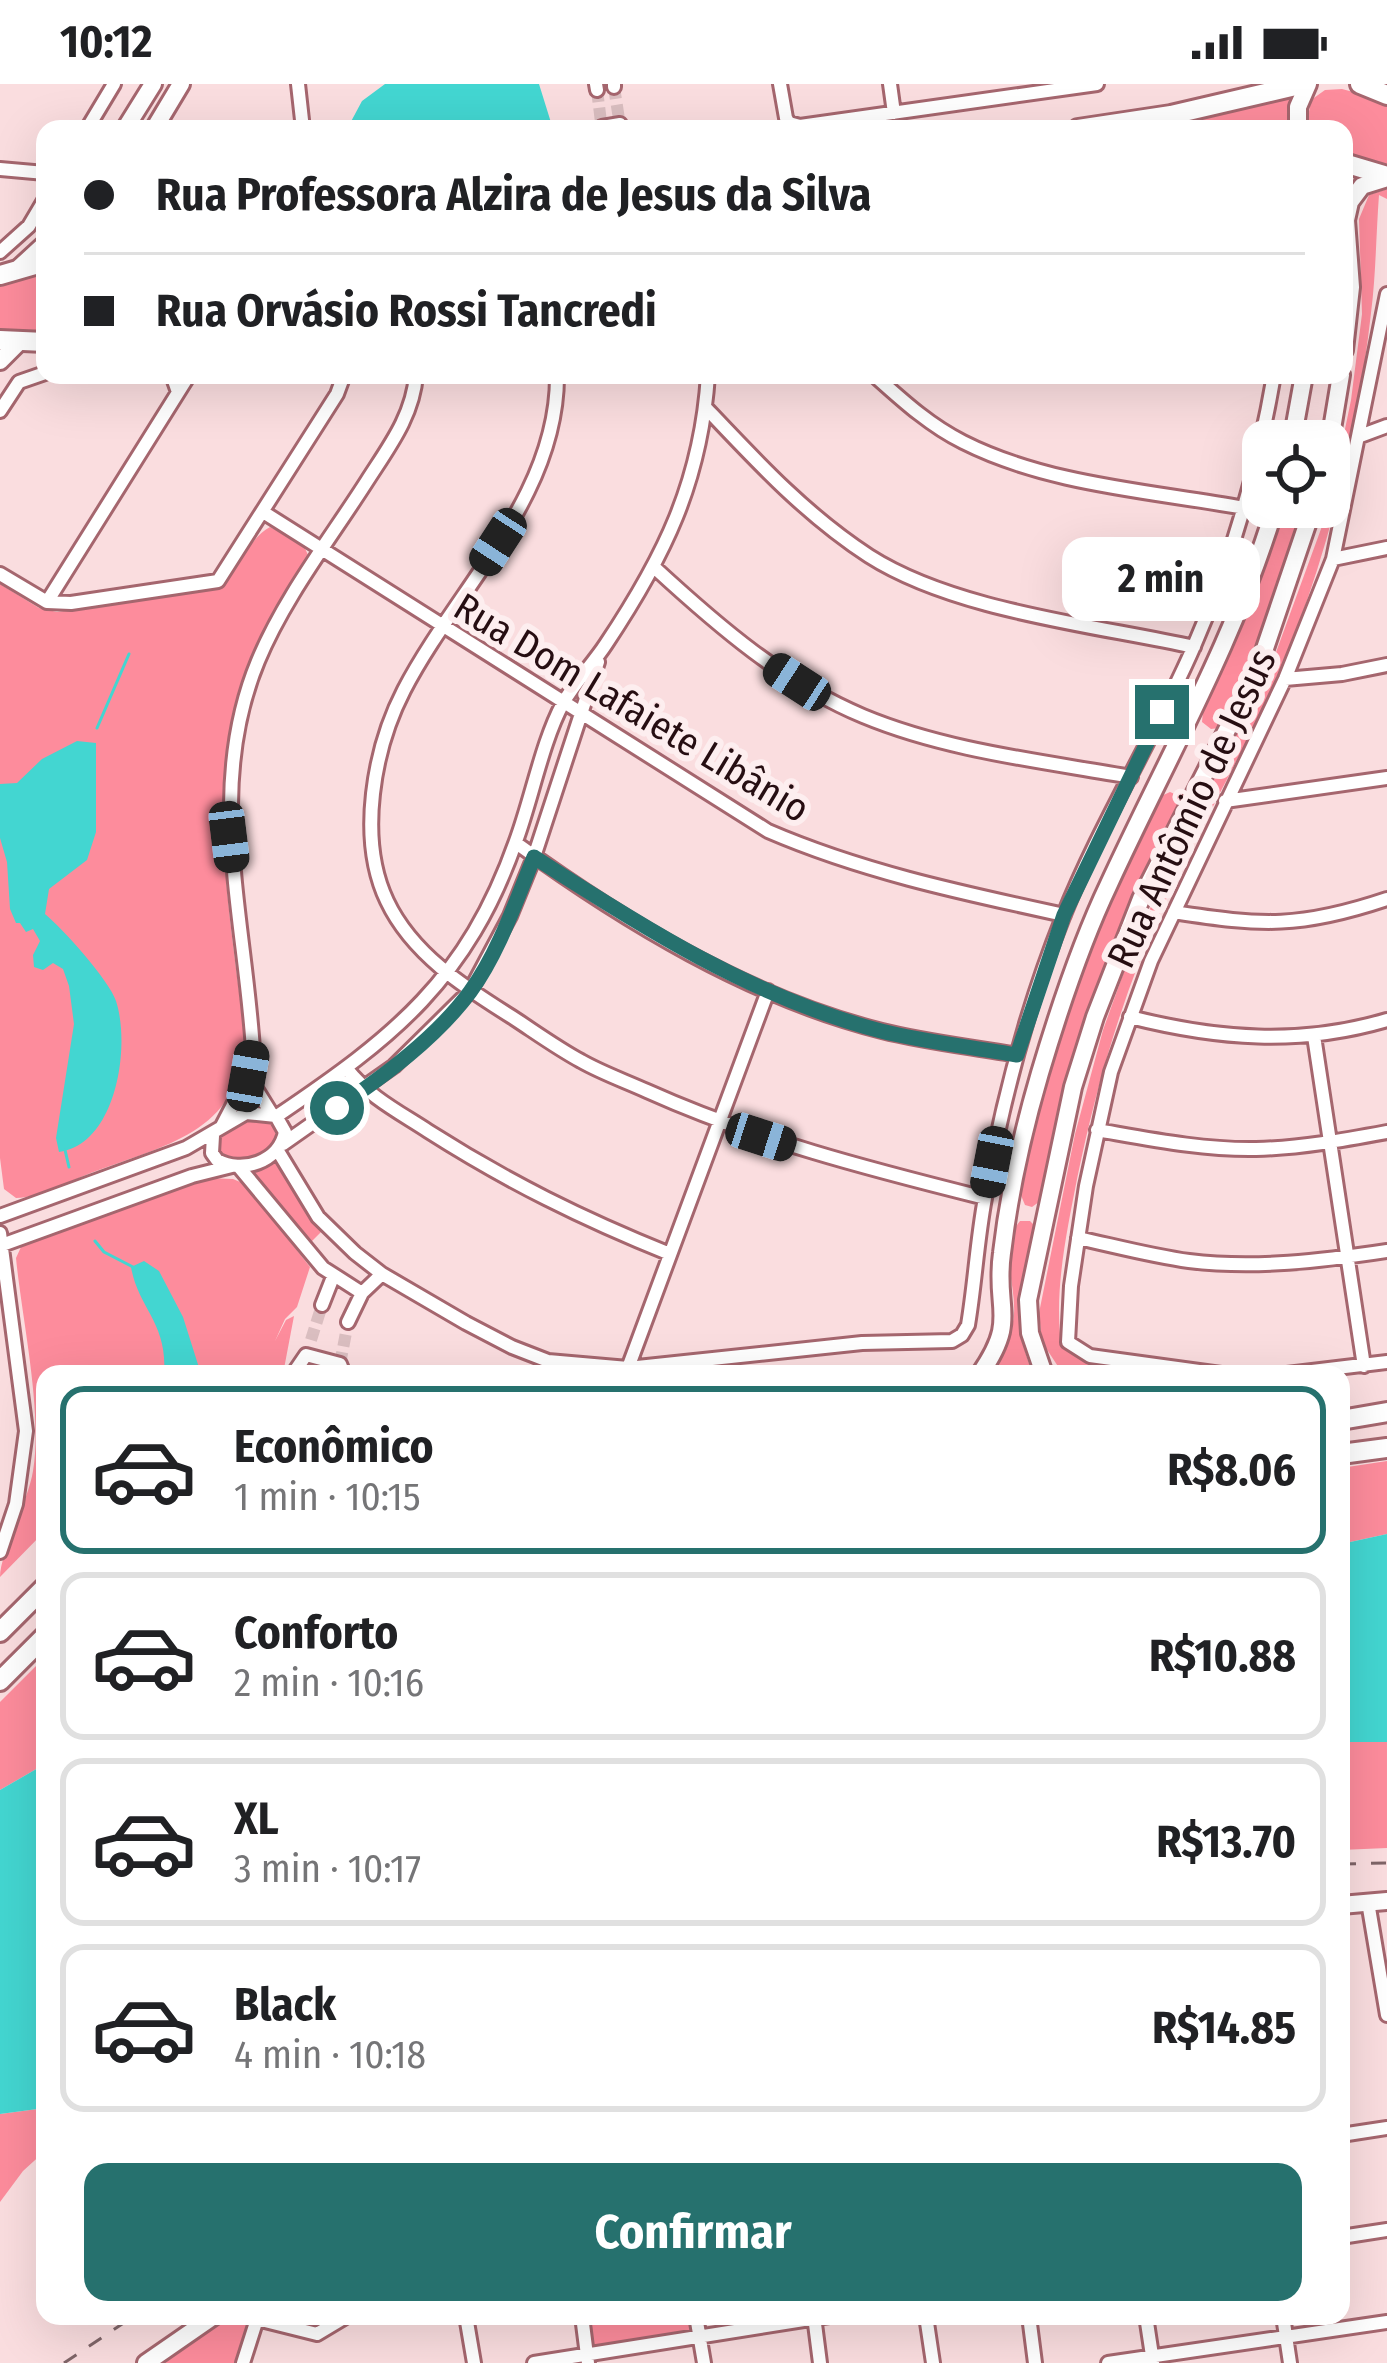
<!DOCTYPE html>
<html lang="pt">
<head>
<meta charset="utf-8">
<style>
	:root { --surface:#fff; --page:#f6f6f6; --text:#202124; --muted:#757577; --line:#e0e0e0; --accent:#26716e }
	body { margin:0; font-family:"Fira Sans Condensed",sans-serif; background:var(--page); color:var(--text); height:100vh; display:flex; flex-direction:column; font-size:45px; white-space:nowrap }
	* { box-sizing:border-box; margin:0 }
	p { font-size:39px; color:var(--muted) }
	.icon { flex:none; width:66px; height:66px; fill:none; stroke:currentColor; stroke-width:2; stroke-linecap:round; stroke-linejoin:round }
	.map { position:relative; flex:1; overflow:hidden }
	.drawer { position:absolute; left:36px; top:1281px; width:1314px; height:960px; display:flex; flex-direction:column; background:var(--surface); border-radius:24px; box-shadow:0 12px 48px #0002 }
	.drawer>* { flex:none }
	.guide { position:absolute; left:36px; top:36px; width:1317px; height:264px; border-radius:24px; box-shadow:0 12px 48px #0002; display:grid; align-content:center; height:264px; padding:0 48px; background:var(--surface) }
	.fabs { position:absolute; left:1242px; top:336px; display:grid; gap:24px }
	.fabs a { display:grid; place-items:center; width:108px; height:108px; border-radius:24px; background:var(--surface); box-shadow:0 12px 48px #0002; font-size:60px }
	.end { position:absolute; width:54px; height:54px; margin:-27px; border:15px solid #26716e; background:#fff; box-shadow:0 0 0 6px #fff }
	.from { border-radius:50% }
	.bubble { position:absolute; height:84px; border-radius:24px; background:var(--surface); box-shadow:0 12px 48px #0002; font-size:39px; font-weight:700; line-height:84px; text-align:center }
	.car { position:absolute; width:36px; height:72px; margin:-36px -18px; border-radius:15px; box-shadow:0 0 9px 3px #0007; background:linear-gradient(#222 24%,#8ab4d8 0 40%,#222 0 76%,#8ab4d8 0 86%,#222 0) }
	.guide b { display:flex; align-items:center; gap:42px; height:114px; font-size:45px }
	.guide b+b { border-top:3px solid var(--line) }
	.guide i { width:30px; height:30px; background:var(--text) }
	ul { padding:21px 0 0; list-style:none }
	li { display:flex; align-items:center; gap:36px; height:168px; margin:0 24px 18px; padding:0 24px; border:6px solid var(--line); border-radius:24px }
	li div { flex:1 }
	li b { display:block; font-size:45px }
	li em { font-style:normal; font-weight:700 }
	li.selected { border-color:var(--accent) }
	li>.icon { width:108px; height:108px; stroke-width:1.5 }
	.action { display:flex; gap:24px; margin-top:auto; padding:24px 48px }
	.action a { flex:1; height:138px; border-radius:24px; background:var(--accent); color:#fff; font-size:48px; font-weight:700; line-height:138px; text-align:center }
	.status { display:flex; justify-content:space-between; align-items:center; height:84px; padding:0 60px; background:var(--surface); direction:ltr }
	.status svg { height:33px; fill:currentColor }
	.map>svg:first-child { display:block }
</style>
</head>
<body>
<div class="status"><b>10:12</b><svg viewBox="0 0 49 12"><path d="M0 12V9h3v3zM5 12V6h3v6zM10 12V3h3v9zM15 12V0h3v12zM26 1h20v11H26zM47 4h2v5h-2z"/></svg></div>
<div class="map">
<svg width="1387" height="2279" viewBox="0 0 1387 2279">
	<rect width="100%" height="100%" fill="#fadddf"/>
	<!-- green -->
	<path fill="#fd8c9c" d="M 1342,5 L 1387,17 L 1387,85 L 1344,73 L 1344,45 L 1306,45 L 1311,16 L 1325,6 Z
		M 1293,12 L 1292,45 L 1114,45 Z
		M 1387,105 L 1387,115 L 1379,111 C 1376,150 1376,190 1371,229 C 1359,337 1334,446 1296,547 C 1259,644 1204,733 1161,826 C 1122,912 1096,1003 1077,1095 C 1067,1147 1054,1206 1061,1258 C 1079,1285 1117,1285 1147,1290 L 1063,1290 L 1042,1258 L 1039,1229 L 1075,1050 L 1103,946 L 1135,857 L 1167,788 L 1271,582 L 1329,423 L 1351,316 L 1362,230 L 1359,135 L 1369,111 Z
		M 45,183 L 45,251 L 0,248 L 0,199 Z
		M 1282,423 L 1307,423 L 1251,583 L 1219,644 L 1211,645 L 1202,638 L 1203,626 L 1254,509 Z
		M 270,443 L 303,460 L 308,471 C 288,505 266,539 251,576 C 202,695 230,825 244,948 C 244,1046 172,1059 96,1087 C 71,1096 42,1113 16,1114 L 4,1105 L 0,1074 L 0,500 L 39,524 L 57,528 L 221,504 C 238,486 248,455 270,443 Z
		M 1170,708 L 1177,711 L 1180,723 L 1134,813 L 1087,933 L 1043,1115 L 1032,1123 L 1025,1121 L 1020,1109 L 1044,999 L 1093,852 L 1159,713 Z
		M 259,1034 L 274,1038 L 279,1049 L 275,1061 L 242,1077 L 221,1072 L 217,1062 C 221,1044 242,1035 259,1034 Z
		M 276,1077 L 303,1124 L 322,1147 L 311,1158 L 249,1090 Z
		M 207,1094 L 233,1095 L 245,1100 L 310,1183 L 297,1223 L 285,1235 L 275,1257 L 286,1236 L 294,1232 L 283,1290 L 45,1290 L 45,1447 L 0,1493 C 0,1469 28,1418 33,1387 C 43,1328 22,1236 16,1174 L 21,1163 Z
		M 1020,1137 L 1030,1137 L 1037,1144 C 1026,1194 1009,1242 1034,1290 L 986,1290 C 1000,1271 1012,1254 1014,1230 C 1016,1199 998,1163 1020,1137 Z
		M 1387,1377 L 1387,1450 L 1341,1460 L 1341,1384 Z
		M 45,1573 L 45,1680 L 0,1706 L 0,1618 Z
		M 1341,1658 L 1387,1658 L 1387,1764 L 1341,1766 Z
		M 45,2024 L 45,2067 L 23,2087 L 0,2118 L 0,2030 Z
		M 222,2232 L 255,2232 L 239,2279 L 154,2279 Z
		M 590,2232 L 692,2232 L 694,2247 L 594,2263 Z"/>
	<!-- water -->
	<path fill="#43d6d1" d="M 385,0 L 539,0 L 553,45 L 347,45 L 362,17 Z
		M 77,657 L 96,659 L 96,748 L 87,776 L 49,805 L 45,830 C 63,845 109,896 116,917 C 131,963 116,1061 59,1068 L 56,1054 L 74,940 L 69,902 L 63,885 L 53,879 L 43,886 L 34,883 L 33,871 L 40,857 L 33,845 L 26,848 L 20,839 L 16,839 L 10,825 L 7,778 L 0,754 L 0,700 L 17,699 L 42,675 Z
		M 144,1177 L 159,1187 L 183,1233 L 201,1290 L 164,1290 C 168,1239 138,1224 131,1183 Z
		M 1387,1450 L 1387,1658 L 1341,1658 L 1341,1460 Z
		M 45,1680 L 45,2024 L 0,2030 L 0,1706 Z"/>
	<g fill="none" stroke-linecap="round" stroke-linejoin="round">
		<!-- stream -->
		<path stroke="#43d6d1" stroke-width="3" d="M 97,644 L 129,570
			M 65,1066 L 69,1083
			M 95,1157 L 104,1168 L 133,1183"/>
		<!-- street-tunnel -->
		<path stroke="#dabec0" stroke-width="12" stroke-dasharray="12 6" stroke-linecap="butt" d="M 614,3 L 619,35
			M 597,6 L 601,38
			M 311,1256 L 322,1221
			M 340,1280 L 348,1238"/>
		<!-- street casing -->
		<g stroke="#a5666e" stroke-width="18">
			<path id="street" d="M 298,0 L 303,45
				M 596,0 L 597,6
				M 614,0 L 614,3
				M 780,0 L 786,34 L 789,39 L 800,42 L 1097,0
				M 890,0 L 894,29
				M 602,43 L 620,40
				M 87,45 L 114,0
				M 0,85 L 45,89
				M 0,168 L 29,142 L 45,115
				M 172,291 L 178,308
				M 557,291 C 558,412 457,504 404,606 C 374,664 357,754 387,817 C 412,870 464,903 512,933 C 535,948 557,964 581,977 C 602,989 625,997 647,1007 C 756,1056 869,1085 985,1114
				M 874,291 C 902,316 929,341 963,358 C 1048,401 1151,407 1244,424
				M 706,324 C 757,378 806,431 869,472 C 955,527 1094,541 1194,563
				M 0,327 L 19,298 L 45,289
				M 1360,352 L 1387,342
				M 263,428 L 768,747 C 863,788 963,809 1064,831
				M 1333,475 L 1387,464
				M 655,484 C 718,542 784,599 863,632 C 947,667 1042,677 1131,693
				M 0,490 L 47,518 L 71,519 L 218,497 L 337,310 L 344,291
				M 47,518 L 189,291
				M 1285,595 L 1342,590 L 1387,581
				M 1225,717 L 1387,694
				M 516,759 C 625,838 750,914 882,947 C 926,958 972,963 1017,971
				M 1174,828 C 1262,842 1301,844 1387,815
				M 1130,933 C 1217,955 1299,962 1387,936
				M 1314,952 L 1364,1282
				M 347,985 C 369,1013 399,1028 428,1047 C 508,1098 583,1135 670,1170
				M 248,992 L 271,1029
				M 277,1032 C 394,953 467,896 516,757 C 532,714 542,658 563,619 C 575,598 593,580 606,560 C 664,473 701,398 708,291
				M 222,1042 L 248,992 L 253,966 C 245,835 205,704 258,577 C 284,514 330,455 367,397 C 388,364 413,332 416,291
				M 1097,1046 C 1149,1055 1203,1066 1256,1065 C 1300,1064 1344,1056 1387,1048
				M 283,1060 L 394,982 L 470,907 L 510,832 L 534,773 L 598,578
				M 278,1067 L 318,1133 L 355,1169 L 382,1190 L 466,1239 L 512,1263 L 548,1277 L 628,1284 L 862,1259 L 952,1257 L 962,1251 L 968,1241 C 975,1199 977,1157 985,1114 C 1002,1019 1027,923 1063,833 C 1100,740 1154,654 1194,562 C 1232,475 1258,384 1274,291
				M 239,1083 L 323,1184 L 362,1209
				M 0,1132 L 186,1064 L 246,1029 L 276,1032 L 285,1048 C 279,1078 242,1090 217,1076 L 212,1069 L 213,1052
				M 0,1149 L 26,1347 L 16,1420 L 0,1468
				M 1078,1154 C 1115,1162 1152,1172 1189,1177 C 1255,1185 1322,1177 1387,1167
				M 2,1161 L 192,1092 L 232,1082
				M 322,1221 L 333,1193
				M 348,1238 L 362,1209 L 382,1190
				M 628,1284 L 768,907
				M 293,1290 L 306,1271 L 340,1280 L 344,1290
				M 1221,1290 L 1090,1272 L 1068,1258 L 1071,1202 L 1086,1102 L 1111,988 L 1151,877 L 1285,595 L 1333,475 L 1387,210
				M 1287,1290 L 1387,1278
				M 1368,1818 L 1387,1931
				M 1341,2051 L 1387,2044
				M 1341,2153 L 1387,2146
				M 466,2232 L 474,2279
				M 582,2232 L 588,2279
				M 696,2232 L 704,2279
				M 814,2232 L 820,2279
				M 926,2232 L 933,2279
				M 1029,2232 L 1035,2279
				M 1146,2232 L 1153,2278
				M 1283,2232 L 1290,2279
				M 257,2235 L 317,2250 L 347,2232
				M 243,2279 L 258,2232
				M 534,2279 L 829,2232
				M 1108,2279 L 1387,2238"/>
		</g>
		<!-- secondary casing -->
		<g stroke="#a5666e" stroke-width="22">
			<path id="secondary" d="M 125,45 L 153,0
				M 154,45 L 181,0
				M 1298,45 L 1298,23 L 1308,0
				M 20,183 L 45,160
				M 1344,266 L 1351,203 L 1346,136 L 1350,118 L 1362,102 L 1387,94
				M 0,277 L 18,259
				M 1292,357 L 1304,291
				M 1329,363 L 1341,291
				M 980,1290 C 1019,1234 994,1226 1002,1169 C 1009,1109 1023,1047 1040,989 C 1059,925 1080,861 1109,800 C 1167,674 1235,556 1275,423
				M 1044,1290 L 1030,1249 L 1028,1216 L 1073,1003 L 1095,933 L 1141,815 L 1258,585 L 1313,423
				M 1341,1821 L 1387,1817
				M 146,2279 L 214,2232"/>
		</g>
		<!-- primary casing -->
		<g stroke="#a5666e" stroke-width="24">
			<path id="primary" d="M 1360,0 L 1387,11
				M 1078,45 L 1171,31 L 1304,0
				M 1344,79 L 1387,92
				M 0,191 L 45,178
				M 0,256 L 45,258
				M 1341,1336 L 1387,1328
				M 1341,1370 L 1387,1364
				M 0,1548 L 45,1503
				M 0,1597 L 45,1552"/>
		</g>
		<!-- street -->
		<use href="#street" stroke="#fff" stroke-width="12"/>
		<!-- secondary -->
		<use href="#secondary" stroke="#fff" stroke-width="16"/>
		<!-- primary -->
		<use href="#primary" stroke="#fff" stroke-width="18"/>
		<!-- rail -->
		<path stroke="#7f6568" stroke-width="3" stroke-dasharray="15 15" stroke-linecap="butt" d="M 1341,1780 L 1387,1779
			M 64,2279 L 134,2232"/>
	</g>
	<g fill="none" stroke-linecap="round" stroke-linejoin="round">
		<!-- route -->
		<path stroke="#26716e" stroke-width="15" d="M 337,1024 C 384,992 436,954 470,908 C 499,868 516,817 534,773 C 642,843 754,914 881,947 C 925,958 972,963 1017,971 L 1064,831 L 1162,628"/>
	</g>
	<g text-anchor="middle" stroke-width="12" stroke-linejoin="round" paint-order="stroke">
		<!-- street labels -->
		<g font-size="39" fill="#260e12" stroke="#fdeeef">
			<text transform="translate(632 623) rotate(31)" y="14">Rua Dom Lafaiete Libânio</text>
			<text transform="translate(1191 724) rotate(-65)" y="14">Rua Antômio de Jesus</text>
		</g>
	</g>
</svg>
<div class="fabs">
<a><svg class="icon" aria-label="locate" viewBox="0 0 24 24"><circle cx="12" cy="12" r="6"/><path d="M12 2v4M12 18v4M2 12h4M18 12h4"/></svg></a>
</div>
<i class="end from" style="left:337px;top:1024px"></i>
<i class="end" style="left:1162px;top:628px"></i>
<div class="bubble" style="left:1062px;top:453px;width:198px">2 min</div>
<i class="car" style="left:498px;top:458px;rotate:213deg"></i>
<i class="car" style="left:797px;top:598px;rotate:303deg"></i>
<i class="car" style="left:229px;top:753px;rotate:173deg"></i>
<i class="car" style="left:248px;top:992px;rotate:10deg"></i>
<i class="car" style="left:761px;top:1053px;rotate:108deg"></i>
<i class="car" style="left:992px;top:1078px;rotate:191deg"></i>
<div class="guide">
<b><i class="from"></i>Rua Professora Alzira de Jesus da Silva</b>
<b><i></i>Rua Orvásio Rossi Tancredi</b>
</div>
<section class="drawer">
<ul>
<li class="selected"><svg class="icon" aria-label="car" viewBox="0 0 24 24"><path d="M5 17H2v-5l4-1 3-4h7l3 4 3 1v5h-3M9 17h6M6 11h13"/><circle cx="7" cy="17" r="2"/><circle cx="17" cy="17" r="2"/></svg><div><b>Econômico</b><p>1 min · 10:15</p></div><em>R$8.06</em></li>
<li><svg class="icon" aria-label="car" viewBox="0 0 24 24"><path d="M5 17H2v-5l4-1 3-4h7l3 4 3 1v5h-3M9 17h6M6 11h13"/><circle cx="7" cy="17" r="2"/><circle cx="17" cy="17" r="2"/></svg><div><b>Conforto</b><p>2 min · 10:16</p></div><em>R$10.88</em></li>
<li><svg class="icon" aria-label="car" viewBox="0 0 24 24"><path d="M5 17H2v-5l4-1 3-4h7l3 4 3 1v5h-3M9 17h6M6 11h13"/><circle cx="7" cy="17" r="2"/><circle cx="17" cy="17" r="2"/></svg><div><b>XL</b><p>3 min · 10:17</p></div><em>R$13.70</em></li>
<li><svg class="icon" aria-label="car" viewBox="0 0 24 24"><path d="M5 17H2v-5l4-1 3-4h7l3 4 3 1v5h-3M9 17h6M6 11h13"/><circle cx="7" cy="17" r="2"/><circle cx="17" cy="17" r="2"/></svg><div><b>Black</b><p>4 min · 10:18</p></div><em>R$14.85</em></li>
</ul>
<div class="action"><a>Confirmar</a></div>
</section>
</div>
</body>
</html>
